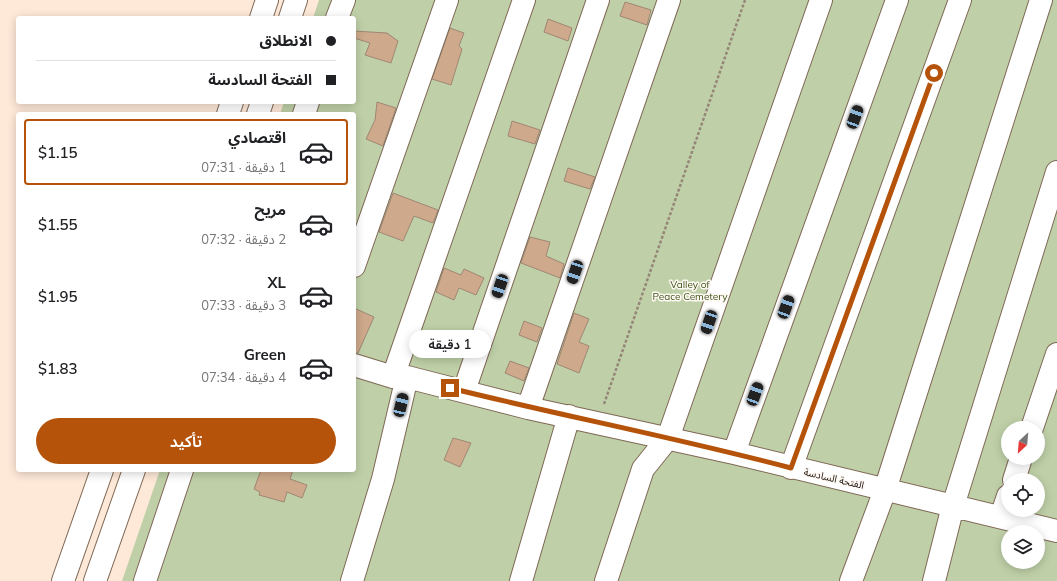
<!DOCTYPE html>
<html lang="ar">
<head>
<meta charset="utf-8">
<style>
	:root { --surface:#fff; --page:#f2f2f2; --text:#202124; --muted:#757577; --line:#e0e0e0; --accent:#b45309 }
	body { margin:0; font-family:Mulish,"Noto Sans Arabic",sans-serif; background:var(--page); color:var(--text); direction:rtl; height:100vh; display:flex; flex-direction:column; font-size:15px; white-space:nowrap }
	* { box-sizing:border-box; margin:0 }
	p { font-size:13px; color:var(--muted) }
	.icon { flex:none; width:22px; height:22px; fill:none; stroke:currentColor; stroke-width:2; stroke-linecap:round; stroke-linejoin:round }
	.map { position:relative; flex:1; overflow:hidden; direction:ltr }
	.panel { position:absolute; left:16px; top:112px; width:340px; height:360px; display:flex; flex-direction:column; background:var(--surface); border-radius:4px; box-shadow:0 2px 10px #0003; direction:rtl }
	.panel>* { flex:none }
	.top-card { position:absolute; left:16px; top:16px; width:340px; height:88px; border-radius:4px; box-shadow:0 2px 10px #0003; direction:rtl; display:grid; align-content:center; height:88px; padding:0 20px; background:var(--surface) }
	.needle { width:26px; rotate:206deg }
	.tools { position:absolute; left:1001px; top:421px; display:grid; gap:8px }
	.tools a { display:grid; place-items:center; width:44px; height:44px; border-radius:50%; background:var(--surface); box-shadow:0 2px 10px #0003; font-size:20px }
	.end { position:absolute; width:18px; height:18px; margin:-9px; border:5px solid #b45309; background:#fff; box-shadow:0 0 0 2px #fff }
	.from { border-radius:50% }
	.bubble { position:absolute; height:28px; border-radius:14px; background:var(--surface); box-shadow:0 2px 10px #0003; font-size:13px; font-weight:600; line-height:28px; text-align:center; direction:rtl }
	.car { position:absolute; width:12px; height:24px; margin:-12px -6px; border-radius:5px; box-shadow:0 0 3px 1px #0007; background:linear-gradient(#222 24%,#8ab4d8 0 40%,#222 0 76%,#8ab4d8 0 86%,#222 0) }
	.top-card b { display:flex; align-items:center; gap:14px; height:38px; font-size:15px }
	.top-card b+b { border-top:1px solid var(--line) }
	.top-card i { width:10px; height:10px; background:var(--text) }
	ul { padding:7px 0 0; list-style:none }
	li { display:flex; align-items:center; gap:12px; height:66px; margin:0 8px 6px; padding:0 12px; border:2px solid transparent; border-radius:4px }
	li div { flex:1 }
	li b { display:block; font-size:15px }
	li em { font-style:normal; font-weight:600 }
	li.current { border-color:var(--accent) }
	li>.icon { width:36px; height:36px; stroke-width:1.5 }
	.action { display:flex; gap:8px; margin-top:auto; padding:8px 20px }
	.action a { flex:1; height:46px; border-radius:24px; background:var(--accent); color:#fff; font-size:16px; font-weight:600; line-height:46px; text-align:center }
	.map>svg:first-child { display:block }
</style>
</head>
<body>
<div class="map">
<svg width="1057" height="581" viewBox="0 0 1057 581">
	<rect width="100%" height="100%" fill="#fee8d7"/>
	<!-- green -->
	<path fill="#bfd0a8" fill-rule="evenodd" d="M 319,0 L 1057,0 L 1057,581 L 122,581 L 160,470 L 354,470 L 354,114 L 280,114 L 284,102 L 354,102 L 354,18 L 313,18 ZM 1008,428 L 1038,428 L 1038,458 L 1008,458 ZM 1008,480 L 1038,480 L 1038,510 L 1008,510 ZM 1008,532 L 1038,532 L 1038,562 L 1008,562 Z"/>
	<!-- building -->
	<path fill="#cea98b" stroke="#a08774" d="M 625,2 L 651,10 L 647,25 L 620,16 Z
		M 548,19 L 572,28 L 568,41 L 544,32 Z
		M 450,28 L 464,33 L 459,46 L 462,49 L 451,85 L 432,79 Z
		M 354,31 L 387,33 L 398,41 L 391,63 L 365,55 L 370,43 L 354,38 Z
		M 377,102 L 396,108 L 383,146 L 366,139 L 375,120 Z
		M 512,121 L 540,130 L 535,144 L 508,136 Z
		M 568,168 L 595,177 L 590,189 L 564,181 Z
		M 393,193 L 438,210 L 433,223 L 414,216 L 403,241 L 379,232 Z
		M 530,237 L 550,242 L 546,256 L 564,264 L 560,278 L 521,263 Z
		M 444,268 L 461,275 L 464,269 L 484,278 L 476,295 L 459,288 L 454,300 L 436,292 Z
		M 354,308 L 374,317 L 358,353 L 354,353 Z
		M 574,313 L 589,319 L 579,342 L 589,346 L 579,373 L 557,364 Z
		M 524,321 L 542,328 L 537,342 L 519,335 Z
		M 510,361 L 529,368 L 524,381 L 505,373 Z
		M 453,438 L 471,443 L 460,467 L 444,460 Z
		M 261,470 L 293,470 L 290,479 L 307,485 L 302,498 L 287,492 L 284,502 L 259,495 L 260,492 L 254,489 Z"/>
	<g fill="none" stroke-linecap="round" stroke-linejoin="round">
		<!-- minor casing -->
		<g stroke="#7f6855" stroke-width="24">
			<path id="minor" d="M 337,18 L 344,0
				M 304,114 L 308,102
				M 354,266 L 447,0
				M 354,365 L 393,377 L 407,377 L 528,408 L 734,453 L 1057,531
				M 393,377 L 524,0
				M 464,391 L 598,0
				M 528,408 L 669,0
				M 1032,428 L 1057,354
				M 734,453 L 897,0
				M 791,468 L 960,0
				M 1014,480 L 1021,458
				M 1001,517 L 1008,496
				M 145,581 L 182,470
				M 352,581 L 383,479 L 407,377
				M 521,581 L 569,416
				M 606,581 L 643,469 L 668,438 L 821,0
				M 851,581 L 885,490 L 1041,0
				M 934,581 L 953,506 L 1057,172"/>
		</g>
		<!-- major casing -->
		<g stroke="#7f6855" stroke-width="24">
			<path id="major" d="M 261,18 L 267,0
				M 290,18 L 296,0
				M 228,114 L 232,102
				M 258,114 L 262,102
				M 63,581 L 102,470
				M 95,581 L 134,470"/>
		</g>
		<!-- path -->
		<path stroke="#968679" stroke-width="2.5" stroke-dasharray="3 2" stroke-linecap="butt" d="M 604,404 L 745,0"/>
		<!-- minor -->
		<use href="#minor" stroke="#fff" stroke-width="22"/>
		<!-- major -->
		<use href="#major" stroke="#fff" stroke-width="22"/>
	</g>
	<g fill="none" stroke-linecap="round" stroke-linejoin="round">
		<!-- route -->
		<path stroke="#b45309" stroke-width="5" d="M 450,388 C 563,416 678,438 791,468 L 934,73"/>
	</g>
	<g text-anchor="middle" stroke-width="3" stroke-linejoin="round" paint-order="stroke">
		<!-- park labels -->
		<g font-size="10" fill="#3e5316" stroke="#fef9f4">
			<text x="690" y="288">Valley of<tspan x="690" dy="12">Peace Cemetery</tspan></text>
		</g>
		<!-- street labels -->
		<g font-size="10" fill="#20170f" stroke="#fef9f4">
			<text transform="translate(834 478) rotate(13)" y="4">الفتحة السادسة</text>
		</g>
	</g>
</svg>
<div class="tools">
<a><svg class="needle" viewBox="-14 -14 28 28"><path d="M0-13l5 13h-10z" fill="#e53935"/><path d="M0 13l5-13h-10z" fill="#757577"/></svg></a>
<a><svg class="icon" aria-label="locate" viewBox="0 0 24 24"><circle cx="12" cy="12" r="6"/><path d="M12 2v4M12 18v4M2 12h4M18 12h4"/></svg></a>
<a><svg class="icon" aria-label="layers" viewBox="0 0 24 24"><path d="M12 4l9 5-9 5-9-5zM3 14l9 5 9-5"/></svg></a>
</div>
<i class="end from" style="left:934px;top:73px"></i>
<i class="end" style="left:450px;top:388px"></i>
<div class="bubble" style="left:409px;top:330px;width:82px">1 دقيقة</div>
<i class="car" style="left:855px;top:117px;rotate:20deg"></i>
<i class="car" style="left:575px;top:272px;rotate:199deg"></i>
<i class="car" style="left:500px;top:286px;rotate:199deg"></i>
<i class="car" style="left:786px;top:307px;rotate:20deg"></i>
<i class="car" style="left:709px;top:322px;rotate:199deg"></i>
<i class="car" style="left:755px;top:394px;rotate:20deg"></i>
<i class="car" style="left:401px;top:405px;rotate:13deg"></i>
<div class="top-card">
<b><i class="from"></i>الانطلاق</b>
<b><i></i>الفتحة السادسة</b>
</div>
<section class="panel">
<ul>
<li class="current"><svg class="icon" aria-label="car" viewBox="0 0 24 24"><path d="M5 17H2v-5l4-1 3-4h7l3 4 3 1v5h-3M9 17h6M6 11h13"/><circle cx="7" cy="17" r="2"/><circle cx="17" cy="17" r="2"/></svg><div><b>اقتصادي</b><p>1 دقيقة · 07:31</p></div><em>$1.15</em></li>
<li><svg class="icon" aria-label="car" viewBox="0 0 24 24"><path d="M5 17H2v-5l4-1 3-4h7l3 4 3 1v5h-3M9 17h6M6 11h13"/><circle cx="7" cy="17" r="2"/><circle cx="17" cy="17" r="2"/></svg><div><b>مريح</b><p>2 دقيقة · 07:32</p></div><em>$1.55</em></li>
<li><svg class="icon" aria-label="car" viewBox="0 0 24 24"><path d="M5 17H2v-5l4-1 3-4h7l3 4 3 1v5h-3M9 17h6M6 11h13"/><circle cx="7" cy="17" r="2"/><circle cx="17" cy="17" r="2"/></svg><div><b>XL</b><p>3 دقيقة · 07:33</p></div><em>$1.95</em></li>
<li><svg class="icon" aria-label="car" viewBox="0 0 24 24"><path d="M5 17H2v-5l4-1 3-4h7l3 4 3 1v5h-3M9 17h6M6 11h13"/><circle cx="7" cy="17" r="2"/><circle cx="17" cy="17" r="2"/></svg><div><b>Green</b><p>4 دقيقة · 07:34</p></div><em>$1.83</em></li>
</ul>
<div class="action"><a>تأكيد</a></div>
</section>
</div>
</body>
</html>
